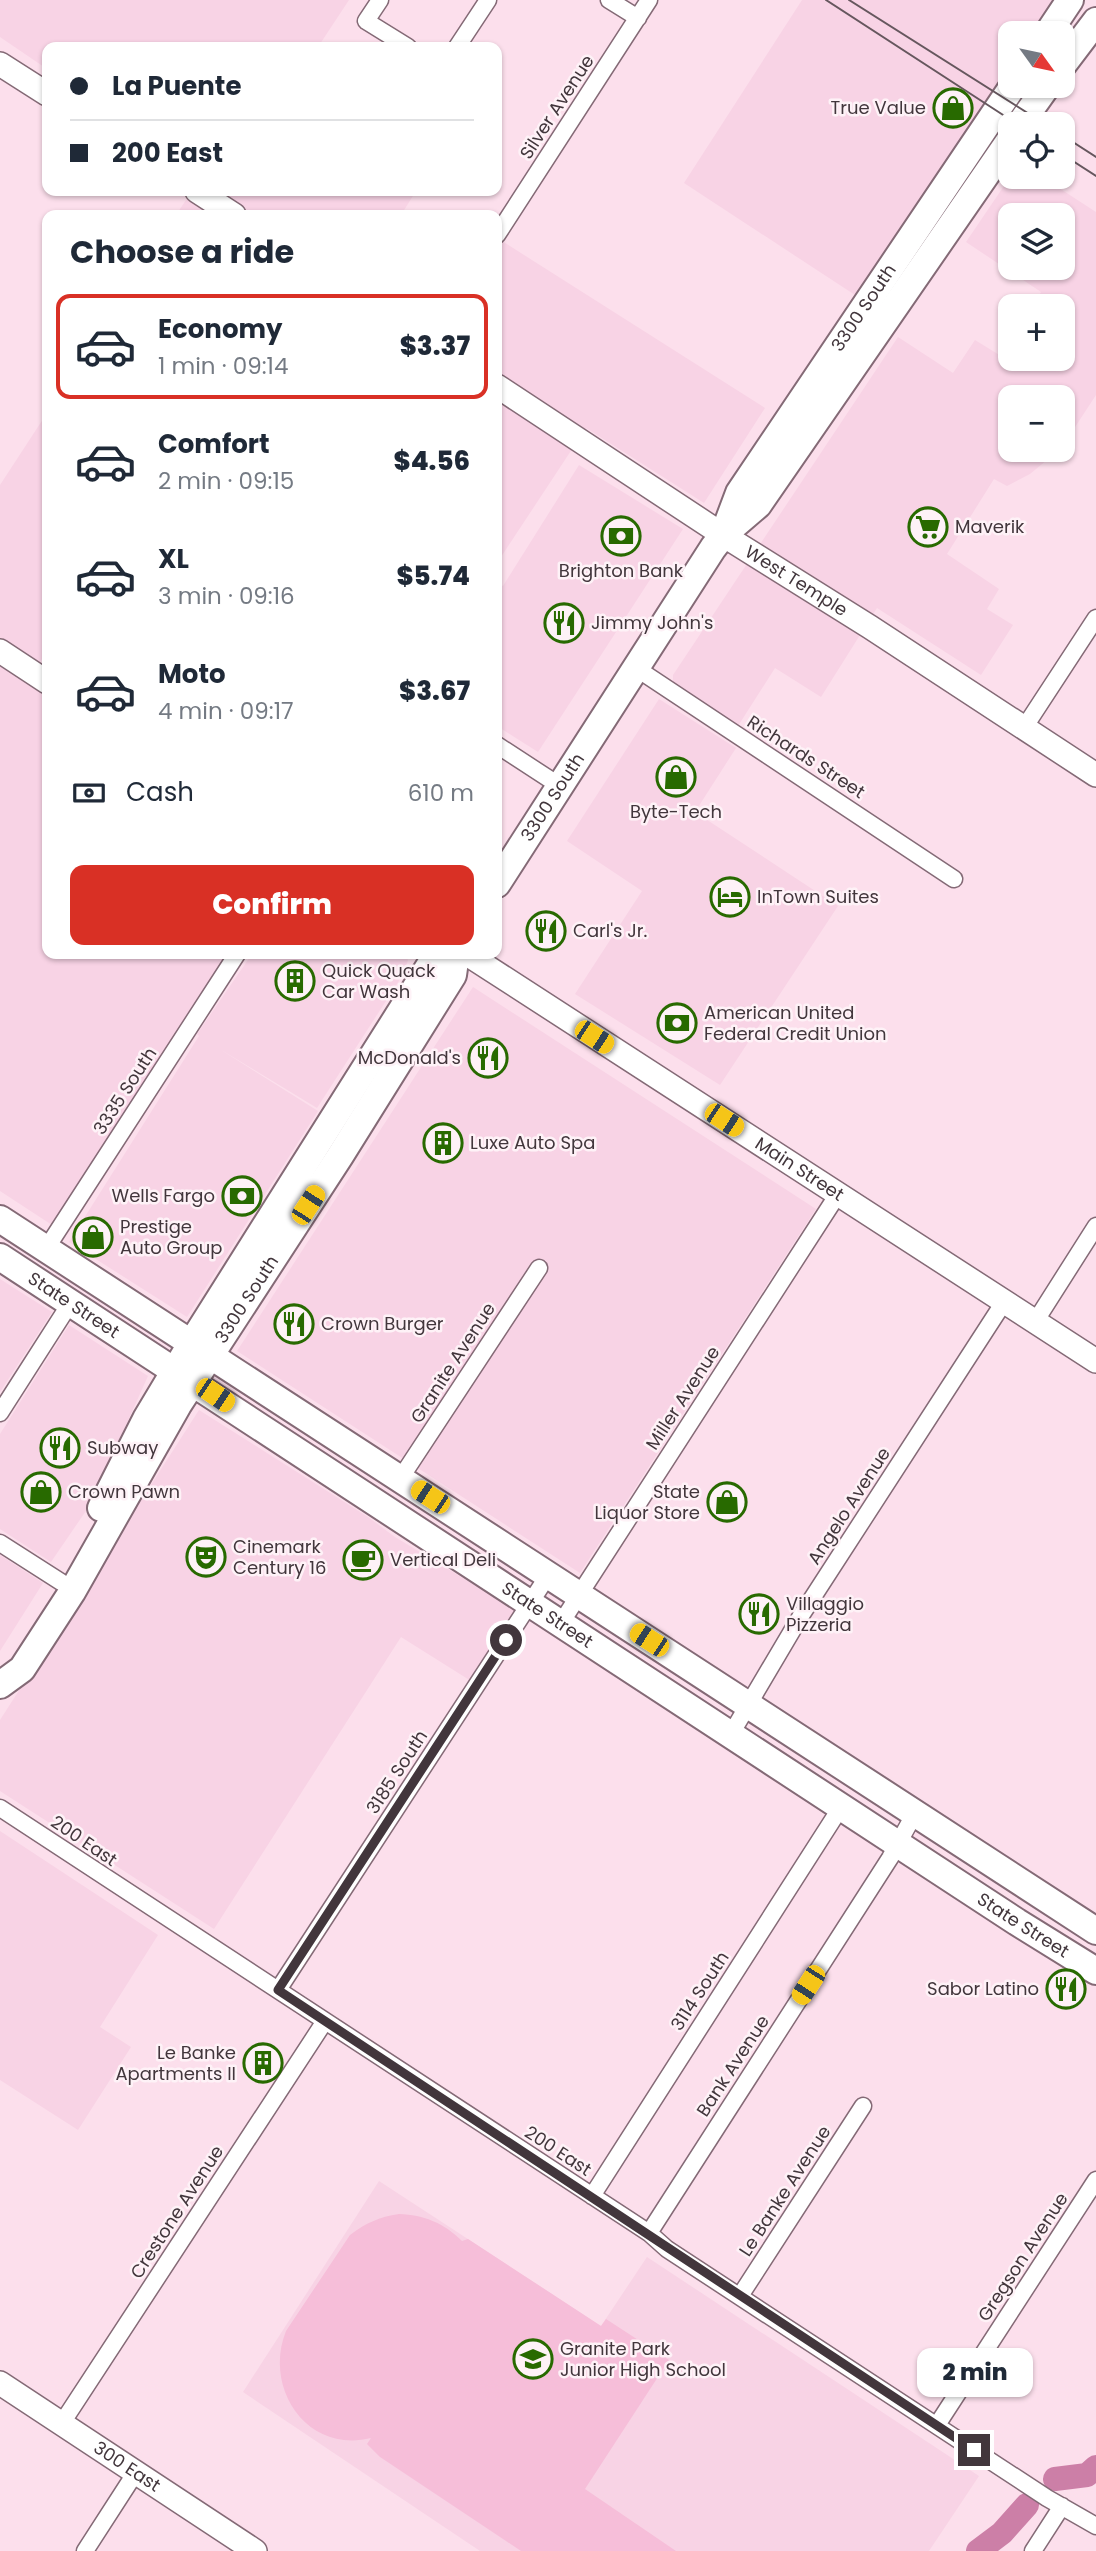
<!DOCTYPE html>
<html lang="en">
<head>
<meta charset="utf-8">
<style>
	:root { --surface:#fff; --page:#f2f2f3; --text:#1f2937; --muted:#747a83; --line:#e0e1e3; --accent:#d93025 }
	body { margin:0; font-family:Poppins,sans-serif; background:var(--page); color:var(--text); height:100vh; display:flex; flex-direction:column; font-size:26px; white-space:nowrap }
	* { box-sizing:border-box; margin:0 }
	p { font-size:23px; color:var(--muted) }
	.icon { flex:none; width:38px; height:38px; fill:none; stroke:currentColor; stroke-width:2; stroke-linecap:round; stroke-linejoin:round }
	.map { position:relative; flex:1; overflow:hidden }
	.sheet { position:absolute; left:42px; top:210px; width:460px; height:749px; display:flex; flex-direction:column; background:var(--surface); border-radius:14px; box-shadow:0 2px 5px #0004 }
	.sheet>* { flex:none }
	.guide { position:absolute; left:42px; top:42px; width:460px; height:154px; border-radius:14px; box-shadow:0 2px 5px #0004; display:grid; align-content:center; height:154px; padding:0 28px; background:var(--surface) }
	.needle { width:46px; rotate:123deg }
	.buttons { position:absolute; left:998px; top:21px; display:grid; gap:14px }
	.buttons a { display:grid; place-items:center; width:77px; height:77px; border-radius:14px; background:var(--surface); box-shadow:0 2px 5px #0004; font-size:35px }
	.end { position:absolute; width:32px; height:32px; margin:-16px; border:9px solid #42363c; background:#fff; box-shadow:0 0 0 4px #fff }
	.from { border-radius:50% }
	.bubble { position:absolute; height:49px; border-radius:14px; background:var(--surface); box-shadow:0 2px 5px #0004; font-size:23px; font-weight:800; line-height:49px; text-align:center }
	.car { position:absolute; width:21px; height:42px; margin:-21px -10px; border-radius:9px; box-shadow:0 0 5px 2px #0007; background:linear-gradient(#f5c518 24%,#345 0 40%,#f5c518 0 76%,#345 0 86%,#f5c518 0) }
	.guide b { display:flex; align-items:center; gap:24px; height:66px; font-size:26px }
	.guide b+b { border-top:2px solid var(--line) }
	.guide i { width:18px; height:18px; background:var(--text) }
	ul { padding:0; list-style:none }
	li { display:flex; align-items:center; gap:21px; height:105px; margin:0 14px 10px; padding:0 14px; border:4px solid transparent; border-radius:14px }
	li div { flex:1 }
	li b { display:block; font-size:26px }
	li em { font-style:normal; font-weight:800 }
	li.active { border-color:var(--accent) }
	li>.icon { width:63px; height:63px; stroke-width:1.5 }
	h2 { padding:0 28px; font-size:32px; line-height:84px }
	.pay { display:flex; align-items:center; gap:18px; height:77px; padding:0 28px; font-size:26px }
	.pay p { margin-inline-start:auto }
	.button { display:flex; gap:14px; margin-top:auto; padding:14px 28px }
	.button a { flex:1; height:80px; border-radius:14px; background:var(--accent); color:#fff; font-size:28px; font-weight:800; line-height:80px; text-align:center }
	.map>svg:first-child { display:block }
</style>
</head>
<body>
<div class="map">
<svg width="1096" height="2551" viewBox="0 0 1096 2551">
	<rect width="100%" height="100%" fill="#fcdfec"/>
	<!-- built -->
	<path fill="#f8d3e5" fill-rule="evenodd" d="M 0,0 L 349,0 L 318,47 L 47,47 L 47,69 L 0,37 Z
		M 802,0 L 1057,0 L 1034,33 L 1010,33 L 1010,69 L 855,295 L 684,183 Z
		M 1010,177 L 1042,177 L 1096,212 L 1096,395 L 1062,447 L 1062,397 L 1010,397 L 1010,450 L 1059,450 L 1030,474 L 1007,486 L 994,479 L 947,554 L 999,589 L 987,609 L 1013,625 L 981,675 L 877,608 L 821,697 L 775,668 L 738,726 L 673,685 L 673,675 L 898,337 L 953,373 L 975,340 L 1001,356 L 1010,342 L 1010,359 L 1062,359 L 1062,306 L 1033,306 L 1041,292 L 966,242 ZM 1010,215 L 1062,215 L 1062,268 L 1010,268 Z
		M 192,191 L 416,191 L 401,215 L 176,215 Z
		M 502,241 L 765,408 L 704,503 L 586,428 L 497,563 L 497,248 Z
		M 47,413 L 47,651 L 39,664 L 0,639 L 0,485 Z
		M 579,465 L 683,529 L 538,752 L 497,726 L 497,583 L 503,586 Z
		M 0,663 L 47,695 L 47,954 L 229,954 L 52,1225 L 0,1191 Z
		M 659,699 L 736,748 L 695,812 L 838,906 L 720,1085 L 575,994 L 642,891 L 567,841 Z
		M 252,954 L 405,954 L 408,960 L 404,973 L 317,1108 L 218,1048 L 318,1111 L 187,1317 L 69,1242 L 199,1036 L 197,1034 Z
		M 473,987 L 816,1209 L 580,1573 L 237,1351 Z
		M 0,1279 L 52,1312 L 0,1392 Z
		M 69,1325 L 148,1376 L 90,1505 L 51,1562 L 0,1529 L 0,1434 Z
		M 199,1410 L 368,1517 L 395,1537 L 516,1610 L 471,1681 L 401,1637 L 214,1929 L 0,1791 L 0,1720 Z
		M 0,1555 L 43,1583 L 0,1651 Z
		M 0,1831 L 158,1935 L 100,2027 L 131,2047 L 78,2130 L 0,2080 Z
		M 379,2181 L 601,2326 L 647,2257 L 979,2476 L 929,2551 L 480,2551 L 243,2392 Z"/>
	<!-- grass -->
	<path fill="#f6bed9" d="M 399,2214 C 424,2215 444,2223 462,2241 L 468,2239 L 601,2326 L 606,2319 L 669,2360 L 585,2489 L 676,2551 L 521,2551 L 380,2457 L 367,2444 L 371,2438 C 307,2454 263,2388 286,2331 L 350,2235 C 366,2223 379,2217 399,2214 Z"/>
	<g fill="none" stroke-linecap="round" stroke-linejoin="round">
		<!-- river -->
		<path stroke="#cc7fa7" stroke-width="24" d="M 1055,2479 L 1087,2475 L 1096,2467
			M 978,2551 L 1002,2533 L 1027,2505"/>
		<!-- street casing -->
		<g stroke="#846a76" stroke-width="19">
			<path id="street" d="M 380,0 L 366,21 L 408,47
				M 609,0 L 638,18
				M 457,47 L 488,0
				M 497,235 L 649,0
				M 636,668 L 954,879
				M 1024,728 L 1096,618
				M 497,745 L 560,786
				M 46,1249 L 237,954
				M 1035,1322 L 1096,1226
				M 0,1413 L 71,1302
				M 400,1479 L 539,1268
				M 0,1543 L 61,1582
				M 561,1623 L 838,1194
				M 731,1734 L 802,1614 L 1004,1302
				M 0,1808 L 649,2233 L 667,2249 L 1047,2498 L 1096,2526
				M 278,1990 L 549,1574
				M 592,2196 L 841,1807
				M 649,2233 L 890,1858 L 915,1813
				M 740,2296 L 863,2106
				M 62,2423 L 325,2021
				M 937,2425 L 1096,2180
				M 85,2551 L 136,2472
				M 1033,2551 L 1062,2506"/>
		</g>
		<!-- secondary casing -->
		<g stroke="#846a76" stroke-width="26">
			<g id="secondary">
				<path d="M 0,64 L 47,94"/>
				<path d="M 197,191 L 234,215"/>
				<path id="s1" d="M 497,386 L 723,535 L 870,627 L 1096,775"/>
				<path d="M 0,651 L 47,682"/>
				<path id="s2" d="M 467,954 L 1096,1361"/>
				<path id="s3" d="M 0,2383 L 255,2551"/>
			</g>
		</g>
		<!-- primary casing -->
		<g stroke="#846a76" stroke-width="30">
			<g id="primary">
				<path d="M 1048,33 L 1070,0"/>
				<path d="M 1062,66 L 1096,21"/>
				<path d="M 1020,124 L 1047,86"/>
				<path id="s4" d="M 724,533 L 739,493 L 1013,86"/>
				<path id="s5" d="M 497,884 L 713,548 L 723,535 L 758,505 L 1010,140"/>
				<path d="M 0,1219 L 1096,1931"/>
				<path id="s6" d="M 0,1257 L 1017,1922 L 1096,1971"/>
				<path d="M 101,1508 L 146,1419 L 191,1344 L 432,962 L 446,954"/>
				<path id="s7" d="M 0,1685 L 22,1669 L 72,1592 L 178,1405 L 340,1156 L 453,975 L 456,954"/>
			</g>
		</g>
		<!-- street -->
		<use href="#street" stroke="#fff" stroke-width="16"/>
		<!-- secondary -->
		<use href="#secondary" stroke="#fff" stroke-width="23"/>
		<!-- primary -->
		<use href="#primary" stroke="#fff" stroke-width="26"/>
		<!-- tram -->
		<path stroke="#66575e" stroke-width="2" d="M 826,0 L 1017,124
			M 849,0 L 1045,124
			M 1062,135 L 1096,157
			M 1062,154 L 1096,176"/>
	</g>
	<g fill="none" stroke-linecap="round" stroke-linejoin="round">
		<!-- route -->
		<path stroke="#42363c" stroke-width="9" d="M 506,1640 L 278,1990 L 974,2450"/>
	</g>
	<!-- icons -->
	<defs>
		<g id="shop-ring" transform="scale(2.0125)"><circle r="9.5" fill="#fef2f7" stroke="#286a00" stroke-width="1.5"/><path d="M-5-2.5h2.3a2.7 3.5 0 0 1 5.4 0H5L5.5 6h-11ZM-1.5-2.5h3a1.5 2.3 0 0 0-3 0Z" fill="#286a00"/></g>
		<g id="supermarket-ring" transform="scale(2.0125)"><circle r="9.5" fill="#fef2f7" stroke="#286a00" stroke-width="1.5"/><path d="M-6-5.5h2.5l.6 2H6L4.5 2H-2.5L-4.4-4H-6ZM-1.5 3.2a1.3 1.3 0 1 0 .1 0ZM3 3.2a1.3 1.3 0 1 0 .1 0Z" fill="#286a00"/></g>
		<g id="bank-ring" transform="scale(2.0125)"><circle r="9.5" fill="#fef2f7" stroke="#286a00" stroke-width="1.5"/><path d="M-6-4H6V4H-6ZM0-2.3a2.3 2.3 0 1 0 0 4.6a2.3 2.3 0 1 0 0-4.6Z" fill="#286a00"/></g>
		<g id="restaurant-ring" transform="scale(2.0125)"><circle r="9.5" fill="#fef2f7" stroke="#286a00" stroke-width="1.5"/><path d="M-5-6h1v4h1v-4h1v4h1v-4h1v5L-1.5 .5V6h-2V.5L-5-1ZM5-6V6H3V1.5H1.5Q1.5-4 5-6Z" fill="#286a00"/></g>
		<g id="hotel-ring" transform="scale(2.0125)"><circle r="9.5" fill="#fef2f7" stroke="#286a00" stroke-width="1.5"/><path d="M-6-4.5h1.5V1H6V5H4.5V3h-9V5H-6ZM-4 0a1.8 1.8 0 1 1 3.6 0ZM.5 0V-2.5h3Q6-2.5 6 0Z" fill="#286a00"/></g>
		<g id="building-ring" transform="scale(2.0125)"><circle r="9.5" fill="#fef2f7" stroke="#286a00" stroke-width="1.5"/><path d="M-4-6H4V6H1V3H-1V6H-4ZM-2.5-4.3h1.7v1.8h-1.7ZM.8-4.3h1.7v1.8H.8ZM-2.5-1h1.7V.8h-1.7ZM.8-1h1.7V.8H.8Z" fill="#286a00"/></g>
		<g id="theatre-ring" transform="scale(2.0125)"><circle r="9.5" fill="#fef2f7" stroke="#286a00" stroke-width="1.5"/><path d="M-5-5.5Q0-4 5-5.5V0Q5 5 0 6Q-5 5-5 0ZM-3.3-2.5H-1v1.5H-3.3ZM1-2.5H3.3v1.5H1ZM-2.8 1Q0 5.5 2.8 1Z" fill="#286a00"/></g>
		<g id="cafe-ring" transform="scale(2.0125)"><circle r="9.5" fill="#fef2f7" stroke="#286a00" stroke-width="1.5"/><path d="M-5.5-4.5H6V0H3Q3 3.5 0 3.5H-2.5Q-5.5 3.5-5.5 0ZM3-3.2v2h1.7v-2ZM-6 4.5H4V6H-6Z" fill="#286a00"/></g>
		<g id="school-ring" transform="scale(2.0125)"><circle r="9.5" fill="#fef2f7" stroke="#286a00" stroke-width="1.5"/><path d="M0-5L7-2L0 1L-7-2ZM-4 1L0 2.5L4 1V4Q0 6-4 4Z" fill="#286a00"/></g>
	</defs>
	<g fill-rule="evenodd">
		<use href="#shop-ring" x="953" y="108"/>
		<use href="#supermarket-ring" x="928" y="527"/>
		<use href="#bank-ring" x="621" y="536"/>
		<use href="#restaurant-ring" x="564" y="623"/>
		<use href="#shop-ring" x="676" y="777"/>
		<use href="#hotel-ring" x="730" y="897"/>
		<use href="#restaurant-ring" x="546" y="931"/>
		<use href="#building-ring" x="295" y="981"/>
		<use href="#bank-ring" x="677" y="1023"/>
		<use href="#restaurant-ring" x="488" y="1058"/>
		<use href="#building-ring" x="443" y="1143"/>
		<use href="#bank-ring" x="242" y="1196"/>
		<use href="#shop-ring" x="93" y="1237"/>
		<use href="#restaurant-ring" x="294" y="1324"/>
		<use href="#restaurant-ring" x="60" y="1448"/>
		<use href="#shop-ring" x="41" y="1492"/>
		<use href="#shop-ring" x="727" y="1502"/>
		<use href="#theatre-ring" x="206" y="1557"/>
		<use href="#cafe-ring" x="363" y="1560"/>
		<use href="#restaurant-ring" x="759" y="1614"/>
		<use href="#restaurant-ring" x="1066" y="1989"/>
		<use href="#building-ring" x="263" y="2063"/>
		<use href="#school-ring" x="533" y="2359"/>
	</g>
	<g text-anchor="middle" stroke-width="5" stroke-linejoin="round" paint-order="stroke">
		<!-- street labels -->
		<g font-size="18" fill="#42363c" stroke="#fef2f7">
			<text transform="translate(557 107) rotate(-57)" y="6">Silver Avenue</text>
			<text dy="6" stroke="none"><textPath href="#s4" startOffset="266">3300 South</textPath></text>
			<text dy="6" stroke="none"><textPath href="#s1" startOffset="357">West Temple</textPath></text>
			<text transform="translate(806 757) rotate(33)" y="6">Richards Street</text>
			<text dy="6" stroke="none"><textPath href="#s5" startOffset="103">3300 South</textPath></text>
			<text transform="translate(125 1091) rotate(-57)" y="6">3335 South</text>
			<text dy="6" stroke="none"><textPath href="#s2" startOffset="396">Main Street</textPath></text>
			<text dy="6" stroke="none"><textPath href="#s7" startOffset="460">3300 South</textPath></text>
			<text dy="6" stroke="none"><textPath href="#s6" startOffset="88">State Street</textPath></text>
			<text transform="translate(453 1363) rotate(-57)" y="6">Granite Avenue</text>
			<text transform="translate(683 1398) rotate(-57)" y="6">Miller Avenue</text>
			<text transform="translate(849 1506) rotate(-57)" y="6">Angelo Avenue</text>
			<text dy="6" stroke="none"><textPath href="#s6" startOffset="654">State Street</textPath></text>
			<text transform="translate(397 1772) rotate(-57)" y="6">3185 South</text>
			<text transform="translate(84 1841) rotate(34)" y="6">200 East</text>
			<text dy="6" stroke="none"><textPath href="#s6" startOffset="1222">State Street</textPath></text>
			<text transform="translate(700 1991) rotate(-57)" y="6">3114 South</text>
			<text transform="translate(733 2066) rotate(-57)" y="6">Bank Avenue</text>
			<text transform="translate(558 2151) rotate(33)" y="6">200 East</text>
			<text transform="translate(785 2191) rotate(-57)" y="6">Le Banke Avenue</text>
			<text transform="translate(177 2212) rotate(-57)" y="6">Crestone Avenue</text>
			<text transform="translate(1023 2257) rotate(-57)" y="6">Gregson Avenue</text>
			<text dy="6" stroke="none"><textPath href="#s3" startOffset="152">300 East</textPath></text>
		</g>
		<!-- poi labels -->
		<g font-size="18" fill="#42363c" stroke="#fef2f7" text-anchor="start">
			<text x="926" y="114" text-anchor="end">True Value</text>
			<text x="955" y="533">Maverik</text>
			<text x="621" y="577" text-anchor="middle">Brighton Bank</text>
			<text x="591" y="629">Jimmy John's</text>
			<text x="676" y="818" text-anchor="middle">Byte-Tech</text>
			<text x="757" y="903">InTown Suites</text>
			<text x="573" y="937">Carl's Jr.</text>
			<text x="322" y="977">Quick Quack<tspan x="322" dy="21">Car Wash</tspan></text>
			<text x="704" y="1019">American United<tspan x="704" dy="21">Federal Credit Union</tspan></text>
			<text x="461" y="1064" text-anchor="end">McDonald's</text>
			<text x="470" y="1149">Luxe Auto Spa</text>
			<text x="215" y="1202" text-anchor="end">Wells Fargo</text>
			<text x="120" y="1233">Prestige<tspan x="120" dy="21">Auto Group</tspan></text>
			<text x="321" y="1330">Crown Burger</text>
			<text x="87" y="1454">Subway</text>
			<text x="68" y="1498">Crown Pawn</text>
			<text x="700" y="1498" text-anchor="end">State<tspan x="700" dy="21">Liquor Store</tspan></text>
			<text x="233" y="1553">Cinemark<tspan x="233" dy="21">Century 16</tspan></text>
			<text x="390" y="1566">Vertical Deli</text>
			<text x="786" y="1610">Villaggio<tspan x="786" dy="21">Pizzeria</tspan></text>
			<text x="1039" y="1995" text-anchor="end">Sabor Latino</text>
			<text x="236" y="2059" text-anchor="end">Le Banke<tspan x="236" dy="21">Apartments II</tspan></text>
			<text x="560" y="2355">Granite Park<tspan x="560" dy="21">Junior High School</tspan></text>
		</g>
	</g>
</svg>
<div class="buttons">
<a><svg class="needle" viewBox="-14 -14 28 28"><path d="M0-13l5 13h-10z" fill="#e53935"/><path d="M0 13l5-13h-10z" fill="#747a83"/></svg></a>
<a><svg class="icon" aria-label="locate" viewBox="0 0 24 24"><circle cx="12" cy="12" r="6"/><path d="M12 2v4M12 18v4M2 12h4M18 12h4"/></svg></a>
<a><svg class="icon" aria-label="layers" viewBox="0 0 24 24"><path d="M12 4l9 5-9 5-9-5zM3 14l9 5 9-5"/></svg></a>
<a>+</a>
<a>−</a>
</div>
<i class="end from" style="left:506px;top:1640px"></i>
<i class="end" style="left:974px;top:2450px"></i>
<div class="bubble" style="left:917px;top:2348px;width:116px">2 min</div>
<i class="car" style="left:594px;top:1037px;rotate:123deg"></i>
<i class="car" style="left:724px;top:1120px;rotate:123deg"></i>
<i class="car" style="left:308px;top:1205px;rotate:33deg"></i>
<i class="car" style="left:215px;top:1395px;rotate:124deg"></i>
<i class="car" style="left:430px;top:1497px;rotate:303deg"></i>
<i class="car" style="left:649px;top:1640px;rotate:303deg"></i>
<i class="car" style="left:808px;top:1985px;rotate:213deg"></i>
<div class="guide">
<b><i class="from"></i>La Puente</b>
<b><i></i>200 East</b>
</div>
<section class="sheet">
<h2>Choose a ride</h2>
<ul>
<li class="active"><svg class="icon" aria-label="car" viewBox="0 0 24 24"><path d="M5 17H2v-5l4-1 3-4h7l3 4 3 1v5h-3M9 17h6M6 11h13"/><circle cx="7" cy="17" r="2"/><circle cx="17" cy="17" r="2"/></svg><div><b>Economy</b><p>1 min · 09:14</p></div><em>$3.37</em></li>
<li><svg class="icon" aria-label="car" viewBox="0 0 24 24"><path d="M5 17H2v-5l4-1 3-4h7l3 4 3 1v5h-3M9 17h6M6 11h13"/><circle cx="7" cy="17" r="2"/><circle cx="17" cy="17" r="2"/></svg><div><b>Comfort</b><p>2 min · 09:15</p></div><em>$4.56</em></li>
<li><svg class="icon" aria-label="car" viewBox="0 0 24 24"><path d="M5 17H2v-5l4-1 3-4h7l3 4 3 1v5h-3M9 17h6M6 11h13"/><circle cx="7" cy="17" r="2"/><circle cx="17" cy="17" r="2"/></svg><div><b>XL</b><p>3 min · 09:16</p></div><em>$5.74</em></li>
<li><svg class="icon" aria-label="car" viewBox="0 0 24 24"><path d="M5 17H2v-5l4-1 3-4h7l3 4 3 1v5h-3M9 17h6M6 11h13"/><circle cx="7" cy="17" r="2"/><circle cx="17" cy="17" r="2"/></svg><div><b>Moto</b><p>4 min · 09:17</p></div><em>$3.67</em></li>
</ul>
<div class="pay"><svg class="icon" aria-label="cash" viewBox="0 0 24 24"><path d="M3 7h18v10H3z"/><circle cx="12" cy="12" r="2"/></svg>Cash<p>610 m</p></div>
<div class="button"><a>Confirm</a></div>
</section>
</div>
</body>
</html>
